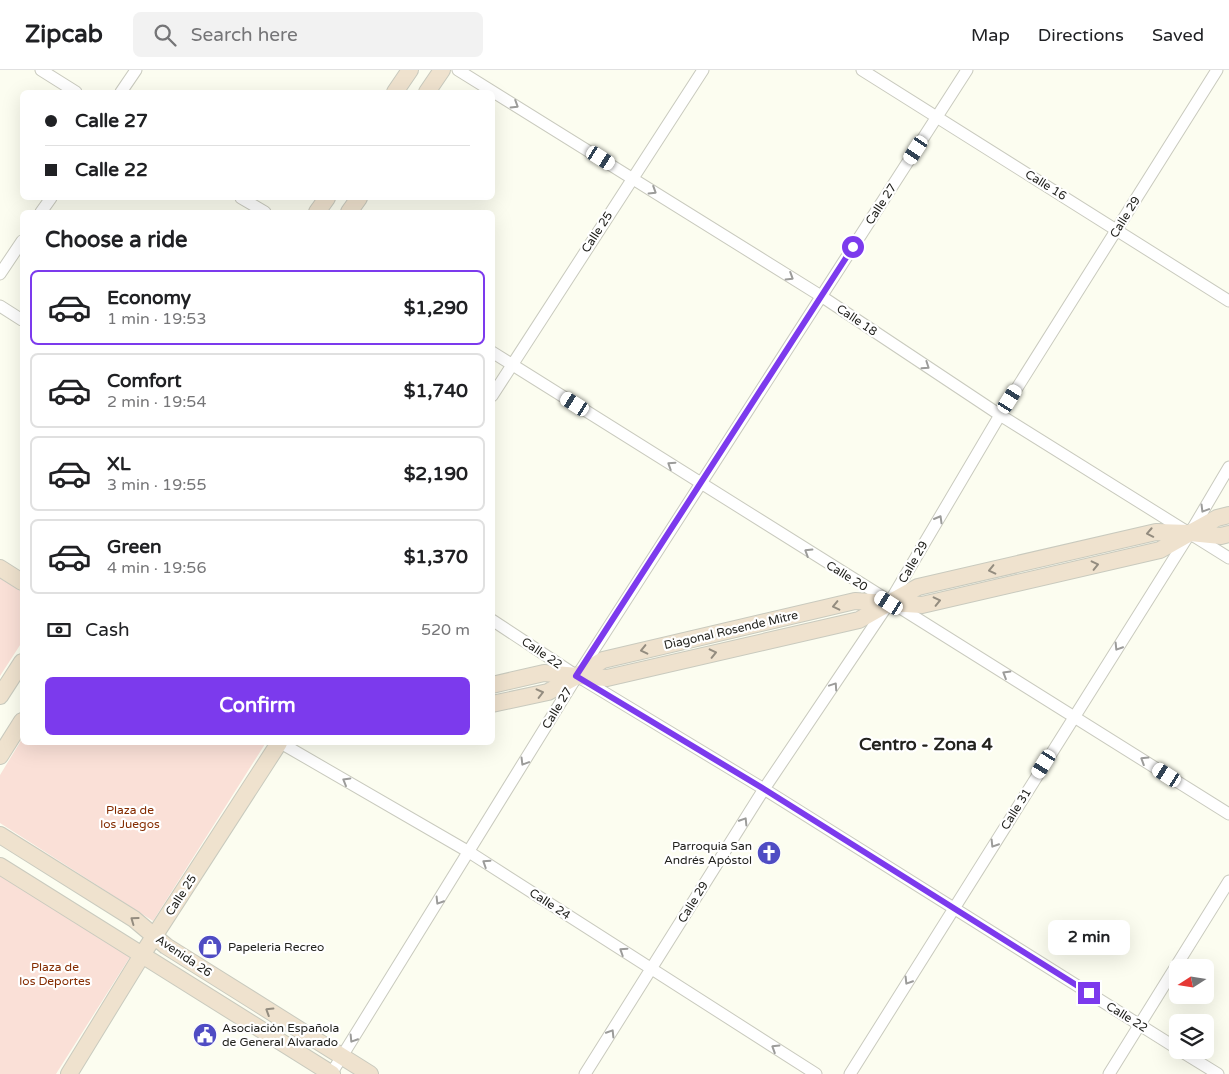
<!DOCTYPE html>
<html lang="en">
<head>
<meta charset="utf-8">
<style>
	:root { --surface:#fff; --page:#f2f2f2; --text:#202124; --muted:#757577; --line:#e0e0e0; --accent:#7c3aed }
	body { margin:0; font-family:"Varela Round",sans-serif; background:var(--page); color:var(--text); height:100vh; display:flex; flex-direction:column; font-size:19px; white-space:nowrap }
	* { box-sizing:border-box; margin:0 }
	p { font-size:16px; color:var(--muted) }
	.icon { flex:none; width:28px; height:28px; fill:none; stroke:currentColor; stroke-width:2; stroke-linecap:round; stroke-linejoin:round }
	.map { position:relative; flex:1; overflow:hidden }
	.panel { position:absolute; left:20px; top:140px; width:475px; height:535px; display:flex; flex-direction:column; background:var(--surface); border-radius:8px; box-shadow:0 5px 20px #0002 }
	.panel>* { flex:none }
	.hud { position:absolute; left:20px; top:20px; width:475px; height:110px; border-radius:8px; box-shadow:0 5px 20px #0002; display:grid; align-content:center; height:110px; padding:0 25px; background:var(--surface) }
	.needle { width:32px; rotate:258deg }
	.controls { position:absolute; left:1169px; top:889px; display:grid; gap:10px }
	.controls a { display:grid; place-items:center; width:45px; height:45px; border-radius:8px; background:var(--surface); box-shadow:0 5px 20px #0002; font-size:25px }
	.end { position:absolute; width:22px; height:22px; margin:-11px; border:6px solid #7c3aed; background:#fff; box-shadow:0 0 0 2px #fff }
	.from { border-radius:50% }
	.bubble { position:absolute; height:35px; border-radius:8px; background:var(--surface); box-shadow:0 5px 20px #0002; font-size:16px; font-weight:700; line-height:35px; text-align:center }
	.car { position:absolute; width:15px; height:30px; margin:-15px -8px; border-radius:6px; box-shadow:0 0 4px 1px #0007; background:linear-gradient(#fff 24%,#345 0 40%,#fff 0 76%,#345 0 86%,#fff 0) }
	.hud b { display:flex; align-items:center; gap:18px; height:48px; font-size:19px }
	.hud b+b { border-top:1px solid var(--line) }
	.hud i { width:12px; height:12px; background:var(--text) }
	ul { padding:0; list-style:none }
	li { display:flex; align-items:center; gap:15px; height:75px; margin:0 10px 8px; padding:0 15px; border:2px solid var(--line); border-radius:8px }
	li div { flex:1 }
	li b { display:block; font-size:19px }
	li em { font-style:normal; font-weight:700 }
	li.active { border-color:var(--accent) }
	li>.icon { width:45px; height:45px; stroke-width:1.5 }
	h2 { padding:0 25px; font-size:22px; line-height:60px }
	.pay { display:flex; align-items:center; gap:12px; height:55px; padding:0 25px; font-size:19px }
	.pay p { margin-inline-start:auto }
	.button { display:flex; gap:10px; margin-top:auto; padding:10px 25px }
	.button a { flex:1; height:58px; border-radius:8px; background:var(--accent); color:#fff; font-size:20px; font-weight:700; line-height:58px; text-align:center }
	header { display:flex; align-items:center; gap:30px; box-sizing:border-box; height:70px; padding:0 25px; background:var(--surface); border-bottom:1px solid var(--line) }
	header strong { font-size:24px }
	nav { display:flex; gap:28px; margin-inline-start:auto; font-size:18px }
	.search { width:350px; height:45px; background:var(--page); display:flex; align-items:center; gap:12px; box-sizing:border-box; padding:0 18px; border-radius:8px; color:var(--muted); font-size:19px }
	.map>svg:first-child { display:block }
</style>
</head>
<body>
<header>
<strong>Zipcab</strong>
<div class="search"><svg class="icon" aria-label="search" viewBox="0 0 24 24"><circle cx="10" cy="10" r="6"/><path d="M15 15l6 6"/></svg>Search here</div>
<nav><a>Map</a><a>Directions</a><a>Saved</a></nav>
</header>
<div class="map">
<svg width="1229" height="1004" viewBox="0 0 1229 1004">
	<rect width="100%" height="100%" fill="#fcfdf0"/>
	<!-- green -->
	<path fill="#fae0d7" d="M 0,508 L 22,522 L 22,572 L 0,606 Z
		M 22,669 L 22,672 L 265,674 L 153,851 L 0,753 L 0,705 Z
		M 0,805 L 130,887 L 56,1004 L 0,1004 Z"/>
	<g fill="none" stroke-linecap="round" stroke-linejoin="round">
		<!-- minor casing -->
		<g stroke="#c9cabe" stroke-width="13">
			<path id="minor" d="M 41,0 L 76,22
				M 458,0 L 821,226 L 1000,345 L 1229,488
				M 862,0 L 1229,231
				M 121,22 L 136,0
				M 241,128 L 265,142
				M 41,142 L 51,128
				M 0,204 L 22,171
				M 0,236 L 22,250
				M 492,282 L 1229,744
				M 492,326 L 703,0
				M 492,550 L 577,606 L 764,719 L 1178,979
				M 279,672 L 469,782 L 816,1004
				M 1179,980 L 1218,1004
				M 331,1004 L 577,606 L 967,0
				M 585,1004 L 764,719 L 889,533 L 1000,345 L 1217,0
				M 850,1004 L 1190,463 L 1229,397
				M 1109,1004 L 1229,811"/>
		</g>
		<!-- secondary casing -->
		<g stroke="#c9cabe" stroke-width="18">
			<path id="secondary" d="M 395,22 L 410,0
				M 427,22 L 442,0
				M 317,142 L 327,128
				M 349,142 L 359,128
				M 0,498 L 22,512
				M 492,615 L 544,603 L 577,606 L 603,590 L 855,531 L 889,533 L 918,517 L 1156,462 L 1190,463 L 1217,448 L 1229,445
				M 0,626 L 22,592
				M 492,634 L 548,622 L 577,606 L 607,608 L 859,550 L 889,533 L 922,535 L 1160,480 L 1190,463 L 1221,466 L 1229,464
				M 0,686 L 22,651
				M 0,765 L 134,849 L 166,876 L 370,1004
				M 0,796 L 332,1004
				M 69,1004 L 142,885 L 279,673"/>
		</g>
		<!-- minor -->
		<use href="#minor" stroke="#fff" stroke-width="11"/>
		<!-- secondary -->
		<use href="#secondary" stroke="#efe2ce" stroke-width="16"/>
	</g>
	<!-- one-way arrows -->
	<defs><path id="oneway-chevron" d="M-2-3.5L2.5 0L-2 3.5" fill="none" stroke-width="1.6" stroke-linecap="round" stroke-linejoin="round" transform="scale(1.25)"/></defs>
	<g stroke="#9c9c9a">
		<use href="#oneway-chevron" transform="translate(515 35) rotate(32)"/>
		<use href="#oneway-chevron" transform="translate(653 121) rotate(32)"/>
		<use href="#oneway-chevron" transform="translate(790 207) rotate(32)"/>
		<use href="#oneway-chevron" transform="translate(926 296) rotate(34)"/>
		<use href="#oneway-chevron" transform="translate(671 395) rotate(-147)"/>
		<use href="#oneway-chevron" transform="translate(1204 439) rotate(121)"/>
		<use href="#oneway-chevron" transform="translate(939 449) rotate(-60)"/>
		<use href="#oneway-chevron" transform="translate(808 482) rotate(-148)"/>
		<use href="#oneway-chevron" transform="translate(1118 577) rotate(122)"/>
		<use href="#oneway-chevron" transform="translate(1006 604) rotate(-149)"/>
		<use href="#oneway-chevron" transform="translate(834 616) rotate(-56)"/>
		<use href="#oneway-chevron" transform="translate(1144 690) rotate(-148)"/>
		<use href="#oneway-chevron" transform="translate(524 692) rotate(121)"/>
		<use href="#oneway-chevron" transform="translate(346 711) rotate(-150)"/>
		<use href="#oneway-chevron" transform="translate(744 751) rotate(-58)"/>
		<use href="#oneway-chevron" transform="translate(994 774) rotate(122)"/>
		<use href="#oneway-chevron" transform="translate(486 793) rotate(-147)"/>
		<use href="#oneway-chevron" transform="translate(439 831) rotate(122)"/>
		<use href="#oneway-chevron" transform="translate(623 881) rotate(-147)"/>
		<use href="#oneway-chevron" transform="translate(908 911) rotate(122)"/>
		<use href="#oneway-chevron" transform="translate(611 963) rotate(-58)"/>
		<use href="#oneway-chevron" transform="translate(353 969) rotate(122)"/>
		<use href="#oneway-chevron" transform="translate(775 978) rotate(-148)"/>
	</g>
	<g stroke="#938c7f">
		<use href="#oneway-chevron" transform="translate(1150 463) rotate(169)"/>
		<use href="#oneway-chevron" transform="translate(1095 495) rotate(-13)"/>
		<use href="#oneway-chevron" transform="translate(992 500) rotate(167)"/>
		<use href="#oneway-chevron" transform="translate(937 531) rotate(-13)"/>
		<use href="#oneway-chevron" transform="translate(836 536) rotate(167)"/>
		<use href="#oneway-chevron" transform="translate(644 580) rotate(167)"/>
		<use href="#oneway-chevron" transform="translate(713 583) rotate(-13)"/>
		<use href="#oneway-chevron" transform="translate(540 623) rotate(-14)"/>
		<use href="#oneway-chevron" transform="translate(134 850) rotate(-144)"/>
		<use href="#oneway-chevron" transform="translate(269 941) rotate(-148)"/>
	</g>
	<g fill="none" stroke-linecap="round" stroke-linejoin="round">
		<!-- route -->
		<path stroke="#7c3aed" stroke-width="6" d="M 853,177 L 576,606 L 764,719 L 1089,923"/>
	</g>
	<!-- icons -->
	<defs>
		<g id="church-disc" transform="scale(1.25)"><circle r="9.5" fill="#4f4cc3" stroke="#fff"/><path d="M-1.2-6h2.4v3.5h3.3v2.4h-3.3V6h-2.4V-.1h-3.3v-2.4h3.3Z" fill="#fff"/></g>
		<g id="shop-disc" transform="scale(1.25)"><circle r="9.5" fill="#4f4cc3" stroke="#fff"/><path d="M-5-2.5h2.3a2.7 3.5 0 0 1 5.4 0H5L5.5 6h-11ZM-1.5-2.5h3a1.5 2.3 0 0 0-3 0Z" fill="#fff"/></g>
		<g id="civic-disc" transform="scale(1.25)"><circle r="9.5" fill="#4f4cc3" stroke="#fff"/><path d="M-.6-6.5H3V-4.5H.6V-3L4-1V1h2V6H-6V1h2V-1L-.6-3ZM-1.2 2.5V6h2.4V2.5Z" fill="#fff"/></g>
	</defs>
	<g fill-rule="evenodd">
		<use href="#church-disc" x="769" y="783"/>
		<use href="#shop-disc" x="210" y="877"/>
		<use href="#civic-disc" x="205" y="965"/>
	</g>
	<g text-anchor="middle" stroke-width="4.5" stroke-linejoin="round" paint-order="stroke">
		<!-- street labels -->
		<g font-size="12" fill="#22221e" stroke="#fff">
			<text transform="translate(1046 115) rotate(32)" y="4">Calle 16</text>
			<text transform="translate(881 134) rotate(-57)" y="4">Calle 27</text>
			<text transform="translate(1125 147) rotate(-58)" y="4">Calle 29</text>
			<text transform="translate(597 162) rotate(-57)" y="4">Calle 25</text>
			<text transform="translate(857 250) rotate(34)" y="4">Calle 18</text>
			<text transform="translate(913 492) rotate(-60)" y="4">Calle 29</text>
			<text transform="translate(847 506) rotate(32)" y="4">Calle 20</text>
			<text transform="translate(731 560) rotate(-13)" y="4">Diagonal Rosende Mitre</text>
			<text transform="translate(542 583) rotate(34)" y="4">Calle 22</text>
			<text transform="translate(557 638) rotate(-59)" y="4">Calle 27</text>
			<text transform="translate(1016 739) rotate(-58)" y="4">Calle 31</text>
			<text transform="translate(181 825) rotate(-57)" y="4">Calle 25</text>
			<text transform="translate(693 832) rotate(-58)" y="4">Calle 29</text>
			<text transform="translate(550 834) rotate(33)" y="4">Calle 24</text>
			<text transform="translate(184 886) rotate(34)" y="4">Avenida 26</text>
			<text transform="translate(1127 947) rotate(32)" y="4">Calle 22</text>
		</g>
		<!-- park labels -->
		<g font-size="12" fill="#842c00" stroke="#fff">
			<text x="130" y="744">Plaza de<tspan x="130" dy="14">los Juegos</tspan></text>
			<text x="55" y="901">Plaza de<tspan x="55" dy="14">los Deportes</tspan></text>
		</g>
		<!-- poi labels -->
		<g font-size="12" fill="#22221e" stroke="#fff" text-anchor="start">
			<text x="752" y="780" text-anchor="end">Parroquia San<tspan x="752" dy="14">Andrés Apóstol</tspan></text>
			<text x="228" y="881">Papeleria Recreo</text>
			<text x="222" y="962">Asociación Española<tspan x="222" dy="14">de General Alvarado</tspan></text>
		</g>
		<!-- district labels -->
		<g font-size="18" font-weight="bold" fill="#22221e" stroke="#fff">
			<text x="926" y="680">Centro - Zona 4</text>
		</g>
	</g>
</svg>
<div class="controls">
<a><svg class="needle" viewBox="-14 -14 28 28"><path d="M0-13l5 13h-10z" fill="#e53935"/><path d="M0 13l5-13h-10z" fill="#757577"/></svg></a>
<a><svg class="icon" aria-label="layers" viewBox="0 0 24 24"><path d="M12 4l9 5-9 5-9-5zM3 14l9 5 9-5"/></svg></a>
</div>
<i class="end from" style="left:853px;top:177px"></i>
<i class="end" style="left:1089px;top:923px"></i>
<div class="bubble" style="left:1048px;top:850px;width:82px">2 min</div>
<i class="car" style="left:916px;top:80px;rotate:213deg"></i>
<i class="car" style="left:601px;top:88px;rotate:122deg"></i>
<i class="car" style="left:1010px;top:329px;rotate:32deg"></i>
<i class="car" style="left:575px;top:334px;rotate:302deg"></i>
<i class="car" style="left:889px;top:533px;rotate:302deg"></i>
<i class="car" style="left:1044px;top:694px;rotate:212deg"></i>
<i class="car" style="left:1167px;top:705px;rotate:303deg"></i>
<div class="hud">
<b><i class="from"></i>Calle 27</b>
<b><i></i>Calle 22</b>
</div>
<section class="panel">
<h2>Choose a ride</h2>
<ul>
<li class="active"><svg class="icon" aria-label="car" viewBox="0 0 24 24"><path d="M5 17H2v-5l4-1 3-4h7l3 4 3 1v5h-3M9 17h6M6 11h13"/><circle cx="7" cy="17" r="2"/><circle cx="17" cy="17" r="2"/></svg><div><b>Economy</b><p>1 min · 19:53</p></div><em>$1,290</em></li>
<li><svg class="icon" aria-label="car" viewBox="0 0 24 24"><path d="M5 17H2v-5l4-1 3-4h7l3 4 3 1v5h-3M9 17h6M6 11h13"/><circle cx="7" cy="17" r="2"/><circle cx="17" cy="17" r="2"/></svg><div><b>Comfort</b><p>2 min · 19:54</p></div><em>$1,740</em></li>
<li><svg class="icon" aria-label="car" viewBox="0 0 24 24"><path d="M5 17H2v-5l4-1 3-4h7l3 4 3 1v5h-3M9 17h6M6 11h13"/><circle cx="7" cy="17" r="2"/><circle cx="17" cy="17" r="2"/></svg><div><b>XL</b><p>3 min · 19:55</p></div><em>$2,190</em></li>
<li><svg class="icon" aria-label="car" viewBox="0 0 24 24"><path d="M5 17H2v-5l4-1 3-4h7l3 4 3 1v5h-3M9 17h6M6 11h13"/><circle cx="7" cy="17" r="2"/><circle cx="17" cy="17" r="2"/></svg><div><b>Green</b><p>4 min · 19:56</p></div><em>$1,370</em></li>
</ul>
<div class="pay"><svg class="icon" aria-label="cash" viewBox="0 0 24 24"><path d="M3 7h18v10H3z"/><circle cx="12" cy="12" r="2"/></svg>Cash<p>520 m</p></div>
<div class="button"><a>Confirm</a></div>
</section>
</div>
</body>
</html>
